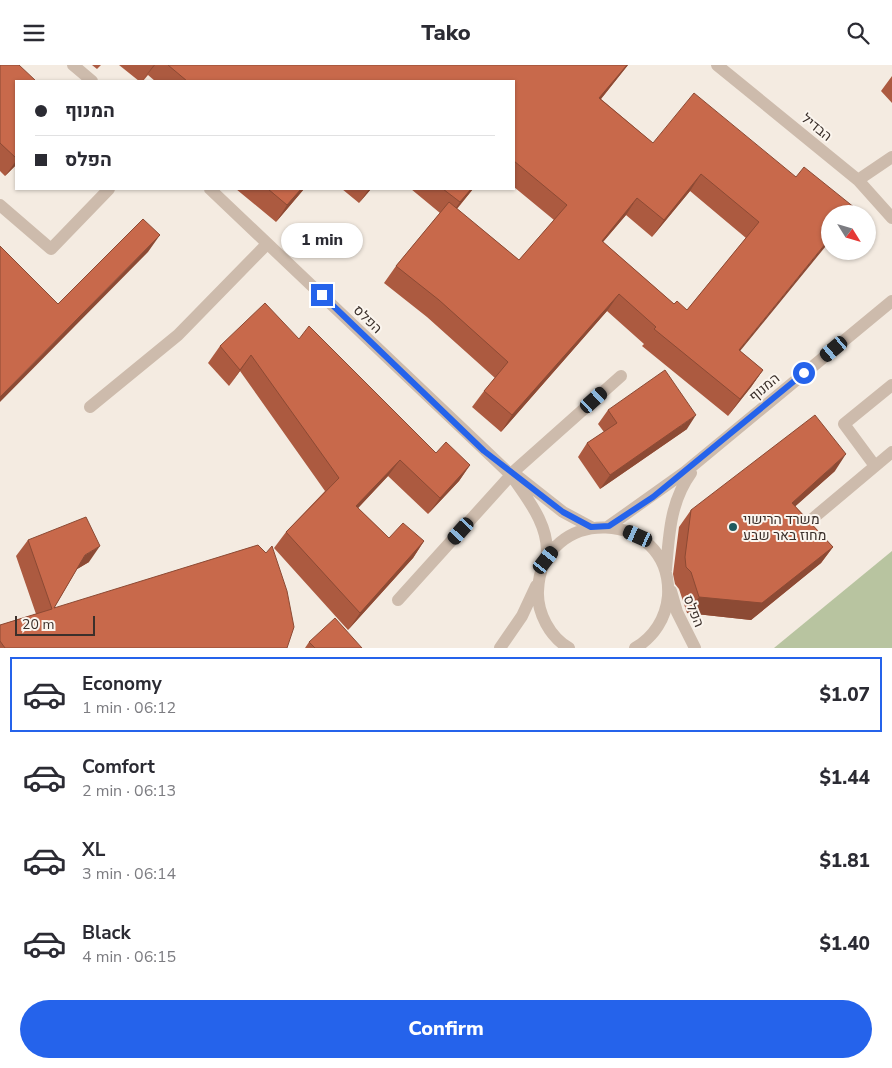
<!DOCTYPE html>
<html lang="en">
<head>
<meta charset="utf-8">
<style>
	:root { --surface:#fff; --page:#f2f2f3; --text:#2b2b33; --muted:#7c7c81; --line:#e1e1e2; --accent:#2563eb }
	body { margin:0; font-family:"Nunito Sans",Heebo,sans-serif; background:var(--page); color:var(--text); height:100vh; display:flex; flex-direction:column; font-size:19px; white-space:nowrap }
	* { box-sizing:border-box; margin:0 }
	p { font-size:16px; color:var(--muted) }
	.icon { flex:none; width:28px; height:28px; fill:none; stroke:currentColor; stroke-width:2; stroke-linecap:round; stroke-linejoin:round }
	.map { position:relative; height:583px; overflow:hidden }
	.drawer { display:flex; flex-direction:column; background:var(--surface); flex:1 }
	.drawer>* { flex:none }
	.top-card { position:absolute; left:15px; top:15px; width:500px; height:110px; border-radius:0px; box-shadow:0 1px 4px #0004; display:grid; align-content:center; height:110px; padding:0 20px; background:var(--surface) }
	.needle { width:32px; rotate:127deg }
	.tools { position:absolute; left:821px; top:140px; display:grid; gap:10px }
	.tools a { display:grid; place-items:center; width:55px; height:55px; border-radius:50%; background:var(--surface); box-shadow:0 1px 4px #0004; font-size:25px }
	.scale { position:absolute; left:15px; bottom:12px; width:80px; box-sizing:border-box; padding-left:5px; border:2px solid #3b302b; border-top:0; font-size:14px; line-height:18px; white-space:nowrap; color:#3b302b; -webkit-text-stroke:4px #fbf5ee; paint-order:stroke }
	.end { position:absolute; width:22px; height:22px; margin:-11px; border:6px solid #2563eb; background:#fff; box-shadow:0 0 0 2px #fff }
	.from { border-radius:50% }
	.bubble { position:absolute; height:35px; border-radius:18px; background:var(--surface); box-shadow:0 1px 4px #0004; font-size:16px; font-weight:800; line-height:35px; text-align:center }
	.car { position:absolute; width:15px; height:30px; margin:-15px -8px; border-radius:6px; box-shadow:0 0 4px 1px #0007; background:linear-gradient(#222 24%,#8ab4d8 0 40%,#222 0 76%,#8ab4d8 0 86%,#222 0) }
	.top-card b { display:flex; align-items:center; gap:18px; height:48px; font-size:19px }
	.top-card b+b { border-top:1px solid var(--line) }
	.top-card i { width:12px; height:12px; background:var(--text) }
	ul { padding:9px 0 0; list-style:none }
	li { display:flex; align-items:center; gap:15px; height:75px; margin:0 10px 8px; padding:0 10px; border:2px solid transparent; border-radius:0px }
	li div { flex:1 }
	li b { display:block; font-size:19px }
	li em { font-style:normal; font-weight:800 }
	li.current { border-color:var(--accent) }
	li>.icon { width:45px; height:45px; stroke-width:1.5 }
	.action { display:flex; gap:10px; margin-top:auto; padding:10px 20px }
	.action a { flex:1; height:58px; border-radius:30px; background:var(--accent); color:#fff; font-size:20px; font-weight:800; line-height:58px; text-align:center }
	header { display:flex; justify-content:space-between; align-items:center; height:65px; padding:0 20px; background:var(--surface); font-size:22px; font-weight:800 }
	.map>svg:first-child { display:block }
</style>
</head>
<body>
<header><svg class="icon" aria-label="menu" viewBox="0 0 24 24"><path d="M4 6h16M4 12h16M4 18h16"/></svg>Tako<svg class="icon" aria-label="search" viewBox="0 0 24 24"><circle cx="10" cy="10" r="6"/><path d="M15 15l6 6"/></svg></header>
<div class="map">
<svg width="892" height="583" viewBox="0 0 892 583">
	<rect width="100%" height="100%" fill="#f4ebe1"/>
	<!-- green -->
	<path fill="#b8c4a0" d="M 892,486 L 892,583 L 774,583 Z"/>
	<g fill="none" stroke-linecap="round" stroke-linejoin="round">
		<!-- minor -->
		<path stroke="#cdbbac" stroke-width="12" d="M 73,0 L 92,16
			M 717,0 L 858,115 L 892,153
			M 858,115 L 892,92
			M 210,124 L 511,410 C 528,434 552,464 546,495
			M 0,140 L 51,184 L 109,124
			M 90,342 L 178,270 L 267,179
			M 875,401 L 844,359 L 892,320
			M 512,408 L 621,311
			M 516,410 L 563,447 L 591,462
			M 811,455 L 892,387
			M 609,461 L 685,407 L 892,236
			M 666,505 C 669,470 670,437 691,408
			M 671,526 L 677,547 L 695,583
			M 398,535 L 511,410
			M 500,583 L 522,551 L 536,521
			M 569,583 C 550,572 537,548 538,526 C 541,438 673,443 668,531 C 666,553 654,572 635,583"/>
	</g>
	<!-- wall -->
	<path fill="#ac5a40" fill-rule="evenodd" d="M 0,0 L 16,16 L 16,100 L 5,111 L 0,106 Z
		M 92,0 L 101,0 L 97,4 Z
		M 119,0 L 628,0 L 601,34 L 653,78 L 796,112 L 740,286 L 763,305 L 751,322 L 728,351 L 642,281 L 644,279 L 607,246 L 501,367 L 472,342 L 484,326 L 495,313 L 427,252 L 384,218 L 396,201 L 440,148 L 411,124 L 473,124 L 457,144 L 519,195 L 554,155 L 514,122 L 514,16 L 155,16 L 148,10 L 143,16 L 139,16 ZM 690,126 L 746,173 L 687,245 L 674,239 L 603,177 L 626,150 L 652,172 Z
		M 892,11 L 892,38 L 881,26 Z
		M 236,124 L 304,124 L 276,157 Z
		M 342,124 L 371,124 L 359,138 Z
		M 299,274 L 436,388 L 470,400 L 459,416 L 428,449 L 388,411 L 358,443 L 389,473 L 424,476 L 413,493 L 348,565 L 274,483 L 286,467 L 325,426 L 240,306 L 229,321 L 208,298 L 220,281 Z
		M 608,345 L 687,364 L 600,424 L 578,392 L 587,378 L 604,367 L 598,359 Z
		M 835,406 L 795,441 L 833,482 L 821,498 L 751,555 L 687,548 L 679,524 L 675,519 L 673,509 L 679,462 L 691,445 Z
		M 28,475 L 89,497 L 77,504 L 54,543 L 287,583 L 0,583 L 0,560 L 36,549 L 16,491 Z
		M 309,577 L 362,583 L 305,583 Z"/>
	<!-- shaded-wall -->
	<path fill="#8c4a34" d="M 154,0 L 155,0 L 142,16 L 153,1 Z
		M 627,0 L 628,0 L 588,50 L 599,33 Z
		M 16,96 L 16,100 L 5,111 Z
		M 701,109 L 690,126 L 652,172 L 664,155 Z
		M 301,124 L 304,124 L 276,157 L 287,140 Z
		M 369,124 L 371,124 L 359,138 Z
		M 471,124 L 473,124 L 448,154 L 460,137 Z
		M 637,133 L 626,150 L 590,192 L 602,176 Z
		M 160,170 L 148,187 L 0,337 L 0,332 Z
		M 830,173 L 830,176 L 727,302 L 739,285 Z
		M 619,229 L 607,246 L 501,367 L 512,350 Z
		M 251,290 L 240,306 L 229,321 L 240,305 Z
		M 763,305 L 751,322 L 728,351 L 740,334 Z
		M 696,350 L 687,364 L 600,424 L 610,410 Z
		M 846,389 L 835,406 L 780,455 L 792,438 Z
		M 400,395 L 388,411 L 345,457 L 356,441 Z
		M 470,400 L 459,416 L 428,449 L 440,433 Z
		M 424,476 L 413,493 L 348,565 L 360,548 Z
		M 100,481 L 89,497 L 74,506 L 85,490 Z
		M 833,482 L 821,498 L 751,555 L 687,548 L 699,532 Z"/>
	<!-- building -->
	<path fill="#c8694b" stroke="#8c4a34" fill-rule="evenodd" d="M 0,0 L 19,0 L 36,16 L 16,16 L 16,93 L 0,78 Z
		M 168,0 L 627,0 L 599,33 L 653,78 L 694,28 L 796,112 L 804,102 L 855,143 L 850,149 L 830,149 L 830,173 L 739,285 L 763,305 L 740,334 L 654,264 L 656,262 L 619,229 L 512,350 L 484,326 L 508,297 L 439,235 L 396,201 L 449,137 L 519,195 L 567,140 L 514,96 L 514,16 L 187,16 ZM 701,109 L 759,157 L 687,245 L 677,236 L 674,239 L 602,176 L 637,133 L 664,155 Z
		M 268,124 L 301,124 L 287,140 Z
		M 443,124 L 471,124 L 460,137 Z
		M 143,154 L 160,170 L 0,332 L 0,181 L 58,239 Z
		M 265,238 L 299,274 L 309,261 L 436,388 L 446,377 L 470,400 L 440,433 L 400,395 L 356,441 L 389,473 L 403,458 L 424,476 L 360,548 L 286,467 L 339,413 L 251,290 L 240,305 L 220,281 Z
		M 665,305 L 696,350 L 610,410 L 587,378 L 617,358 L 608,345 Z
		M 815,350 L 846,389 L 792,438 L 833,482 L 762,538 L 699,532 L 691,507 L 686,502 L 685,492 L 691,445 Z
		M 86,452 L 100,481 L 85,490 L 54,543 L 258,480 L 266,488 L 272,481 L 287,526 L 294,562 L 287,583 L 5,583 L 0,576 L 0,560 L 52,544 L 28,475 Z
		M 335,553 L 362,583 L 315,583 L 309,577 Z"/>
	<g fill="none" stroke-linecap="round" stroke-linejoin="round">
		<!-- route -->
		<path stroke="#2563eb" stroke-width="6" d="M 322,230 L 484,386 L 563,447 L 591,462 L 609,461 L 653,432 L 804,308"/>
	</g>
	<!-- markers -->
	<circle fill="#1f5a5e" stroke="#fbf5ee" stroke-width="2" cx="733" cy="462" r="5"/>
	<g text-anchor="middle" stroke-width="4" stroke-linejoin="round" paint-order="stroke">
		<!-- street labels -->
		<g font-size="14" fill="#3b302b" stroke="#fbf5ee">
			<text transform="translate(817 62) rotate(39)" y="5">הבדיל</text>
			<text transform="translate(368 254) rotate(44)" y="5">הפלס</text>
			<text transform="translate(764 322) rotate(-40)" y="5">המנוף</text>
			<text transform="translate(694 546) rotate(68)" y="5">הפלס</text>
		</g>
		<!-- poi labels -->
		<g font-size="14" fill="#3b302b" stroke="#fbf5ee" text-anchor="start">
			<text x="743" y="459">משרד הרישוי<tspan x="743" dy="16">מחוז באר שבע</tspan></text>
		</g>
	</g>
</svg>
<div class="tools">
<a><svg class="needle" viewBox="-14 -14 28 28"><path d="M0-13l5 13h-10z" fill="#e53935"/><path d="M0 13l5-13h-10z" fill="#7c7c81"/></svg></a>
</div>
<div class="scale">20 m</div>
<i class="end from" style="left:804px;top:308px"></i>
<i class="end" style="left:322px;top:230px"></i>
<div class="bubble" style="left:281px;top:158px;width:82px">1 min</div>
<i class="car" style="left:834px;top:284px;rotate:230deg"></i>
<i class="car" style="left:594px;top:335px;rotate:48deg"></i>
<i class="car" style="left:461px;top:466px;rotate:222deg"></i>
<i class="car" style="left:638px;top:471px;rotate:294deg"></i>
<i class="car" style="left:546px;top:495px;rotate:38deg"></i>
<div class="top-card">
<b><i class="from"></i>המנוף</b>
<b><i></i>הפלס</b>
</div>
</div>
<section class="drawer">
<ul>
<li class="current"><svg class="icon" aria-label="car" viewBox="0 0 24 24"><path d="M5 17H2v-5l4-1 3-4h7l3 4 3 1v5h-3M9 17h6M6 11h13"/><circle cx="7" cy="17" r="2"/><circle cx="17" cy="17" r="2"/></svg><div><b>Economy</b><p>1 min · 06:12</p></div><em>$1.07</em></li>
<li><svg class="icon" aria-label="car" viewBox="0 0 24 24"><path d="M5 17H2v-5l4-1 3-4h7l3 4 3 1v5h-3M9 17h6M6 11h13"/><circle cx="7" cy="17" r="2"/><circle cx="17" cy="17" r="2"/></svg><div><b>Comfort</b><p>2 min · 06:13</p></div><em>$1.44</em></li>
<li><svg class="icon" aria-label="car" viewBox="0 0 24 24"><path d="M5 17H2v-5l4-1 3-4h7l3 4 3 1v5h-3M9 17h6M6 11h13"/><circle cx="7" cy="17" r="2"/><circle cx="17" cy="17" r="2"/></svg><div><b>XL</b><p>3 min · 06:14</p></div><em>$1.81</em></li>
<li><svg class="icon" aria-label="car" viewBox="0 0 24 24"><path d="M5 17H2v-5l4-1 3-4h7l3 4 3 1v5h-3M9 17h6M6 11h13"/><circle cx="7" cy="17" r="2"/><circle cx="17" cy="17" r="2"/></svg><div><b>Black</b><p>4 min · 06:15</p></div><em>$1.40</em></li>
</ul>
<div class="action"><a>Confirm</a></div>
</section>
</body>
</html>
